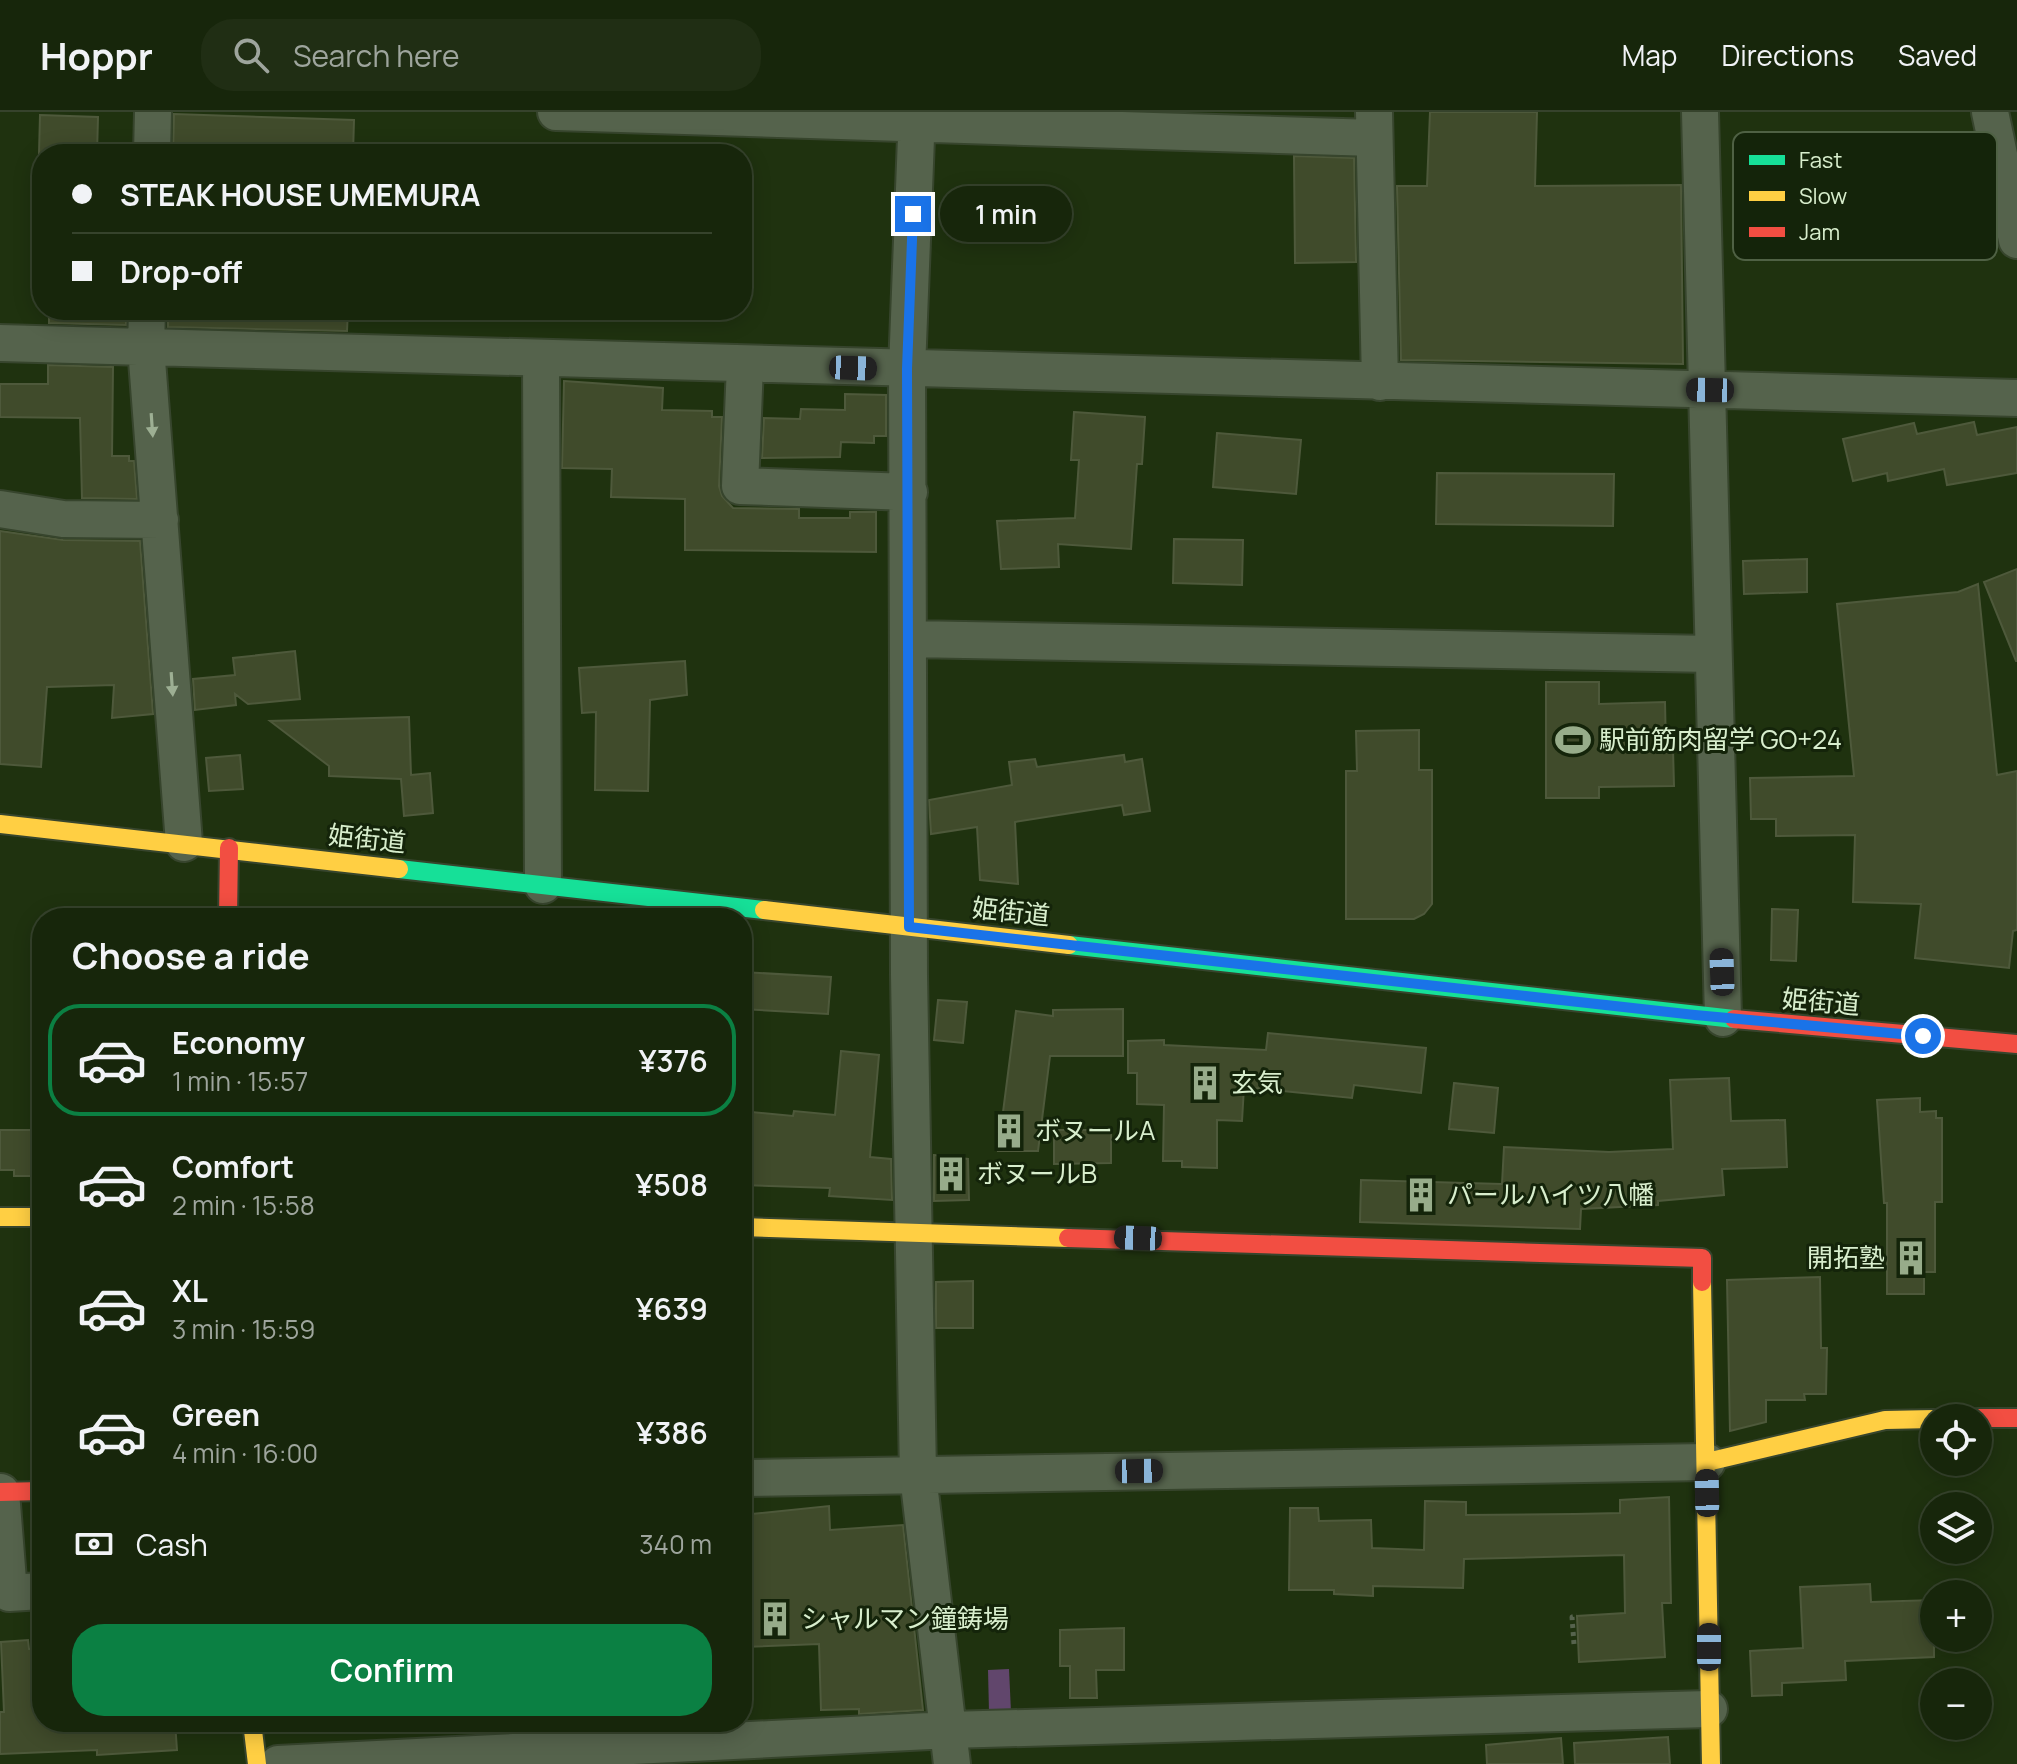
<!DOCTYPE html>
<html lang="en">
<head>
<meta charset="utf-8">
<style>
	:root { --surface:#17260b; --page:#202e14; --text:#f1f3f6; --muted:#9ea59d; --line:#36432c; --accent:#0b8043 }
	body { margin:0; font-family:Manrope,"Noto Sans JP",sans-serif; background:var(--page); color:var(--text); height:100vh; display:flex; flex-direction:column; font-size:30px; white-space:nowrap }
	* { box-sizing:border-box; margin:0 }
	p { font-size:26px; color:var(--muted) }
	.icon { flex:none; width:44px; height:44px; fill:none; stroke:currentColor; stroke-width:2; stroke-linecap:round; stroke-linejoin:round }
	.map { position:relative; flex:1; overflow:hidden }
	.details { position:absolute; left:32px; top:796px; width:720px; height:824px; display:flex; flex-direction:column; background:var(--surface); border-radius:32px; box-shadow:0 4px 20px #0003,0 0 0 2px var(--line) }
	.details>* { flex:none }
	.guide { position:absolute; left:32px; top:32px; width:720px; height:176px; border-radius:32px; box-shadow:0 4px 20px #0003,0 0 0 2px var(--line); display:grid; align-content:center; height:176px; padding:0 40px; background:var(--surface) }
	.tools { position:absolute; left:1920px; top:1292px; display:grid; gap:16px }
	.tools a { display:grid; place-items:center; width:72px; height:72px; border-radius:50%; background:var(--surface); box-shadow:0 4px 20px #0003,0 0 0 2px var(--line); font-size:40px }
	.end { position:absolute; width:36px; height:36px; margin:-18px; border:10px solid #1a73e8; background:#fff; box-shadow:0 0 0 4px #fff }
	.from { border-radius:50% }
	.bubble { position:absolute; height:56px; border-radius:28px; background:var(--surface); box-shadow:0 4px 20px #0003,0 0 0 2px var(--line); font-size:26px; font-weight:600; line-height:56px; text-align:center }
	.car { position:absolute; width:24px; height:48px; margin:-24px -12px; border-radius:10px; box-shadow:0 0 6px 2px #0007; background:linear-gradient(#222 24%,#8ab4d8 0 40%,#222 0 76%,#8ab4d8 0 86%,#222 0) }
	.guide b { display:flex; align-items:center; gap:28px; height:76px; font-size:30px }
	.guide b+b { border-top:2px solid var(--line) }
	.guide i { width:20px; height:20px; background:var(--text) }
	ul { padding:0; list-style:none }
	li { display:flex; align-items:center; gap:24px; height:112px; margin:0 16px 12px; padding:0 24px; border:4px solid transparent; border-radius:32px }
	li div { flex:1 }
	li b { display:block; font-size:30px }
	li em { font-style:normal; font-weight:600 }
	li.active { border-color:var(--accent) }
	li>.icon { width:72px; height:72px; stroke-width:1.5 }
	h2 { padding:0 40px; font-size:36px; line-height:96px }
	.pay { display:flex; align-items:center; gap:20px; height:88px; padding:0 40px; font-size:30px }
	.pay p { margin-inline-start:auto }
	.cta { display:flex; gap:16px; margin-top:auto; padding:16px 40px }
	.cta a { flex:1; height:92px; border-radius:32px; background:var(--accent); color:#fff; font-size:32px; font-weight:600; line-height:92px; text-align:center }
	header { display:flex; align-items:center; gap:48px; box-sizing:border-box; height:112px; padding:0 40px; background:var(--surface); border-bottom:2px solid var(--line) }
	header strong { font-size:38px }
	nav { display:flex; gap:44px; margin-inline-start:auto; font-size:28px }
	.search { width:560px; height:72px; background:var(--page); display:flex; align-items:center; gap:20px; box-sizing:border-box; padding:0 28px; border-radius:32px; color:var(--muted); font-size:30px }
	.map>svg:first-child { display:block }
</style>
</head>
<body>
<header>
<strong>Hoppr</strong>
<div class="search"><svg class="icon" aria-label="search" viewBox="0 0 24 24"><circle cx="10" cy="10" r="6"/><path d="M15 15l6 6"/></svg>Search here</div>
<nav><a>Map</a><a>Directions</a><a>Saved</a></nav>
</header>
<div class="map">
<svg width="2017" height="1652" viewBox="0 0 2017 1652">
	<rect width="100%" height="100%" fill="#1f320f"/>
	<!-- green -->
	<path fill="#61466c" d="M 1009,1557 L 1011,1600 L 989,1600 L 988,1558 Z"/>
	<!-- building -->
	<path fill="#404b2b" stroke="#4e593b" stroke-width="2" d="M 1430,0 L 1537,0 L 1535,74 L 1681,73 L 1683,252 L 1401,248 L 1397,74 L 1427,74 Z
		M 174,2 L 354,8 L 353,42 L 173,42 Z
		M 40,3 L 98,5 L 97,42 L 39,42 Z
		M 1294,44 L 1354,46 L 1356,150 L 1295,151 Z
		M 49,198 L 126,198 L 126,213 L 49,211 Z
		M 168,198 L 348,198 L 347,219 L 168,215 Z
		M 48,253 L 113,255 L 112,344 L 129,344 L 129,349 L 134,349 L 137,387 L 82,386 L 80,306 L 0,305 L 0,272 L 48,272 Z
		M 564,269 L 663,276 L 662,298 L 712,299 L 712,305 L 722,305 L 719,374 L 722,384 L 733,396 L 799,397 L 799,406 L 850,406 L 850,400 L 876,400 L 876,440 L 685,438 L 685,387 L 611,385 L 612,357 L 562,356 Z
		M 845,282 L 886,283 L 886,324 L 874,324 L 874,331 L 841,330 L 840,345 L 762,346 L 764,306 L 800,307 L 801,297 L 845,298 Z
		M 1074,300 L 1145,305 L 1142,352 L 1137,352 L 1131,437 L 1058,432 L 1059,455 L 1001,457 L 997,409 L 1075,406 L 1079,348 L 1071,348 Z
		M 1974,310 L 1977,323 L 2017,315 L 2017,361 L 1947,373 L 1944,357 L 1888,369 L 1887,361 L 1853,369 L 1843,327 L 1914,311 L 1917,322 Z
		M 1217,321 L 1301,328 L 1296,382 L 1213,375 Z
		M 1437,361 L 1614,362 L 1613,414 L 1436,412 Z
		M 0,419 L 63,428 L 140,429 L 153,602 L 112,606 L 114,573 L 47,575 L 41,655 L 0,652 Z
		M 1174,427 L 1243,428 L 1242,473 L 1173,471 Z
		M 1807,447 L 1807,480 L 1744,482 L 1743,449 Z
		M 2017,457 L 2017,549 L 2016,549 L 1984,470 Z
		M 1978,472 L 1997,663 L 2017,659 L 2017,818 L 2013,819 L 2009,856 L 1915,846 L 1921,792 L 1853,790 L 1855,723 L 1776,724 L 1776,707 L 1751,707 L 1750,666 L 1854,664 L 1837,492 L 1958,480 Z
		M 295,539 L 300,587 L 248,592 L 235,582 L 236,593 L 195,598 L 193,567 L 235,563 L 233,546 Z
		M 685,549 L 687,583 L 650,588 L 648,679 L 595,678 L 596,600 L 582,601 L 579,556 Z
		M 1546,570 L 1599,570 L 1599,592 L 1665,590 L 1666,637 L 1673,637 L 1674,674 L 1599,675 L 1599,686 L 1546,686 Z
		M 409,605 L 411,663 L 430,661 L 433,701 L 404,704 L 401,667 L 329,664 L 329,654 L 270,609 Z
		M 1419,618 L 1419,658 L 1432,658 L 1432,792 L 1424,802 L 1414,807 L 1346,807 L 1346,659 L 1357,659 L 1356,619 Z
		M 240,643 L 243,677 L 209,679 L 206,646 Z
		M 1124,643 L 1125,650 L 1142,647 L 1150,699 L 1124,703 L 1122,693 L 1015,710 L 1018,772 L 980,768 L 977,715 L 931,722 L 929,688 L 1012,673 L 1009,650 L 1035,647 L 1037,655 Z
		M 1772,797 L 1798,798 L 1796,849 L 1771,848 Z
		M 742,860 L 831,865 L 828,902 L 742,897 Z
		M 938,888 L 967,890 L 963,931 L 934,928 Z
		M 1123,897 L 1123,944 L 1050,944 L 1038,1039 L 998,1039 L 1016,899 L 1053,904 L 1053,898 Z
		M 1268,921 L 1426,936 L 1421,981 L 1354,973 L 1352,986 L 1244,975 L 1242,1009 L 1217,1008 L 1217,1056 L 1182,1055 L 1182,1049 L 1163,1049 L 1164,993 L 1137,992 L 1137,961 L 1128,961 L 1128,929 L 1164,928 L 1164,933 L 1266,938 Z
		M 841,939 L 879,943 L 870,1045 L 891,1047 L 892,1088 L 829,1084 L 830,1076 L 742,1073 L 742,999 L 793,1004 L 794,999 L 835,1003 Z
		M 1729,966 L 1731,1009 L 1785,1008 L 1787,1055 L 1722,1057 L 1724,1083 L 1658,1089 L 1658,1093 L 1581,1097 L 1580,1117 L 1360,1110 L 1361,1068 L 1502,1072 L 1504,1035 L 1609,1040 L 1673,1037 L 1670,968 Z
		M 1454,971 L 1498,976 L 1494,1021 L 1449,1017 Z
		M 1920,986 L 1920,1000 L 1936,999 L 1936,1006 L 1942,1006 L 1942,1090 L 1935,1090 L 1935,1160 L 1924,1160 L 1924,1182 L 1887,1182 L 1887,1091 L 1884,1091 L 1877,988 Z
		M 0,1018 L 42,1018 L 42,1064 L 14,1064 L 14,1058 L 0,1058 Z
		M 1054,1018 L 1111,1018 L 1111,1051 L 1054,1052 Z
		M 934,1043 L 968,1047 L 969,1088 L 934,1089 Z
		M 1820,1165 L 1821,1236 L 1827,1236 L 1826,1282 L 1804,1282 L 1805,1288 L 1766,1288 L 1766,1310 L 1730,1319 L 1727,1168 Z
		M 973,1169 L 973,1216 L 936,1216 L 936,1170 Z
		M 1669,1385 L 1671,1491 L 1662,1491 L 1665,1545 L 1579,1550 L 1577,1504 L 1625,1501 L 1624,1443 L 1464,1447 L 1463,1476 L 1373,1474 L 1373,1484 L 1334,1482 L 1334,1478 L 1289,1478 L 1290,1396 L 1318,1396 L 1319,1409 L 1371,1408 L 1372,1436 L 1424,1438 L 1425,1389 L 1466,1390 L 1466,1403 L 1575,1402 L 1620,1401 L 1620,1388 Z
		M 829,1394 L 830,1418 L 903,1413 L 923,1598 L 859,1602 L 859,1597 L 821,1598 L 819,1532 L 742,1535 L 742,1482 L 749,1482 L 742,1403 Z
		M 1870,1472 L 1871,1490 L 1934,1488 L 1934,1545 L 1845,1549 L 1846,1568 L 1782,1571 L 1782,1583 L 1752,1584 L 1750,1539 L 1803,1536 L 1800,1475 Z
		M 1124,1516 L 1124,1558 L 1096,1558 L 1097,1586 L 1070,1586 L 1070,1554 L 1060,1554 L 1060,1518 Z
		M 28,1528 L 29,1537 L 38,1537 L 41,1610 L 175,1610 L 177,1638 L 97,1643 L 97,1638 L 0,1642 L 0,1600 L 4,1600 L 1,1530 Z
		M 1668,1625 L 1670,1652 L 1575,1652 L 1574,1631 Z
		M 1561,1626 L 1563,1652 L 1487,1652 L 1486,1633 Z"/>
	<g fill="none" stroke-linecap="round" stroke-linejoin="round">
		<!-- street casing -->
		<g stroke="#37452d" stroke-width="40">
			<path id="street" d="M 556,0 L 1374,26
				M 917,0 L 907,257 L 909,863 L 918,1363 L 952,1652
				M 1374,0 L 1380,270
				M 1700,0 L 1723,906
				M 1990,0 L 2017,128
				M 152,42 L 153,0
				M 147,198 L 146,235 L 184,731
				M 0,231 L 2017,286
				M 541,248 L 543,773
				M 745,253 L 740,374 L 909,380
				M 0,397 L 63,407 L 160,408
				M 911,527 L 1712,542
				M 742,1366 L 1707,1350
				M 1,1380 L 9,1481 L 42,1479
				M 278,1652 L 949,1618 L 1709,1597"/>
		</g>
		<!-- fast casing -->
		<g stroke="#37452d" stroke-width="22">
			<path id="fast" d="M 399,757 L 764,798
				M 1069,833 L 1734,907"/>
		</g>
		<!-- slow casing -->
		<g stroke="#37452d" stroke-width="22">
			<path id="slow" d="M 0,712 L 399,757
				M 764,798 L 1069,833
				M 0,1105 L 42,1105
				M 742,1115 L 1068,1126
				M 1702,1170 L 1711,1652
				M 1707,1350 L 1885,1308 L 1934,1307
				M 252,1610 L 257,1652"/>
		</g>
		<!-- jam casing -->
		<g stroke="#37452d" stroke-width="22">
			<path id="jam" d="M 228,806 L 229,736
				M 1734,907 L 2017,932
				M 1068,1126 L 1702,1146 L 1702,1170
				M 1978,1306 L 2017,1306
				M 0,1380 L 42,1379"/>
		</g>
		<!-- path -->
		<path stroke="#56634d" stroke-width="5" stroke-dasharray="4 4" stroke-linecap="butt" d="M 1574,1532 L 1572,1505 L 1577,1504"/>
		<!-- street -->
		<use href="#street" stroke="#55634c" stroke-width="36"/>
		<!-- fast -->
		<use href="#fast" stroke="#16e098" stroke-width="18"/>
		<!-- slow -->
		<use href="#slow" stroke="#ffcf43" stroke-width="18"/>
		<!-- jam -->
		<use href="#jam" stroke="#f24e42" stroke-width="18"/>
	</g>
	<!-- one-way arrows -->
	<defs><path id="oneway-solid" d="M-6-.8H1V-3.2L6.5 0L1 3.2V.8H-6Z" transform="scale(2)"/></defs>
	<g fill="#9daf93">
		<use href="#oneway-solid" transform="translate(152 313) rotate(86)"/>
		<use href="#oneway-solid" transform="translate(172 572) rotate(86)"/>
	</g>
	<g fill="none" stroke-linecap="round" stroke-linejoin="round">
		<!-- route -->
		<path stroke="#1a73e8" stroke-width="10" d="M 913,102 L 907,257 L 909,815 L 1695,903 L 1923,924"/>
	</g>
	<!-- icons -->
	<defs>
		<g id="stadium-bare" transform="scale(2.76)"><path d="M0-5a6.5 5 0 1 0 0 10a6.5 5 0 1 0 0-10ZM-3.5-1.8h7v3.6h-7Z" fill="#97ac8a" stroke="#14240a" stroke-width="2.5" paint-order="stroke"/></g>
		<g id="building-bare" transform="scale(2.76)"><path d="M-4-6H4V6H1V3H-1V6H-4ZM-2.5-4.3h1.7v1.8h-1.7ZM.8-4.3h1.7v1.8H.8ZM-2.5-1h1.7V.8h-1.7ZM.8-1h1.7V.8H.8Z" fill="#97ac8a" stroke="#14240a" stroke-width="2.5" paint-order="stroke"/></g>
	</defs>
	<g fill-rule="evenodd">
		<use href="#stadium-bare" x="1573" y="628"/>
		<use href="#building-bare" x="1205" y="971"/>
		<use href="#building-bare" x="1009" y="1019"/>
		<use href="#building-bare" x="951" y="1062"/>
		<use href="#building-bare" x="1421" y="1083"/>
		<use href="#building-bare" x="1911" y="1146"/>
		<use href="#building-bare" x="775" y="1507"/>
	</g>
	<g text-anchor="middle" stroke-width="6" stroke-linejoin="round" paint-order="stroke">
		<!-- poi labels -->
		<g font-size="26" fill="#d8eecd" stroke="#14240a" text-anchor="start">
			<text x="1599" y="637">駅前筋肉留学 GO+24</text>
			<text x="1231" y="980">玄気</text>
			<text x="1035" y="1028">ボヌールA</text>
			<text x="977" y="1071">ボヌールB</text>
			<text x="1447" y="1092">パールハイツ八幡</text>
			<text x="1885" y="1155" text-anchor="end">開拓塾</text>
			<text x="801" y="1516">シャルマン鐘鋳場</text>
		</g>
		<!-- street labels -->
		<g font-size="26" fill="#d8eecd" stroke="#14240a">
			<text transform="translate(367 727) rotate(6)" y="9">姫街道</text>
			<text transform="translate(1011 800) rotate(6)" y="9">姫街道</text>
			<text transform="translate(1821 890) rotate(5)" y="9">姫街道</text>
		</g>
	</g>
	<!-- legend -->
	<rect x="1733" y="20" width="264" height="128" rx="12" fill="#14240a" stroke="#4f6144" stroke-width="2"/>
	<rect x="1749" y="43" width="36" height="10" fill="#16e098"/>
	<rect x="1749" y="79" width="36" height="10" fill="#ffcf43"/>
	<rect x="1749" y="115" width="36" height="10" fill="#f24e42"/>
	<g font-size="22" fill="#d8eecd">
		<text x="1799" y="56">Fast</text>
		<text x="1799" y="92">Slow</text>
		<text x="1799" y="128">Jam</text>
	</g>
</svg>
<div class="tools">
<a><svg class="icon" aria-label="locate" viewBox="0 0 24 24"><circle cx="12" cy="12" r="6"/><path d="M12 2v4M12 18v4M2 12h4M18 12h4"/></svg></a>
<a><svg class="icon" aria-label="layers" viewBox="0 0 24 24"><path d="M12 4l9 5-9 5-9-5zM3 14l9 5 9-5"/></svg></a>
<a>+</a>
<a>−</a>
</div>
<i class="end from" style="left:1923px;top:924px"></i>
<i class="end" style="left:913px;top:102px"></i>
<div class="bubble" style="left:940px;top:74px;width:132px">1 min</div>
<i class="car" style="left:853px;top:256px;rotate:92deg"></i>
<i class="car" style="left:1710px;top:278px;rotate:271deg"></i>
<i class="car" style="left:1722px;top:860px;rotate:358deg"></i>
<i class="car" style="left:1138px;top:1126px;rotate:272deg"></i>
<i class="car" style="left:1139px;top:1359px;rotate:89deg"></i>
<i class="car" style="left:1707px;top:1381px;rotate:359deg"></i>
<i class="car" style="left:1709px;top:1535px;rotate:0deg"></i>
<div class="guide">
<b><i class="from"></i>STEAK HOUSE UMEMURA</b>
<b><i></i>Drop-off</b>
</div>
<section class="details">
<h2>Choose a ride</h2>
<ul>
<li class="active"><svg class="icon" aria-label="car" viewBox="0 0 24 24"><path d="M5 17H2v-5l4-1 3-4h7l3 4 3 1v5h-3M9 17h6M6 11h13"/><circle cx="7" cy="17" r="2"/><circle cx="17" cy="17" r="2"/></svg><div><b>Economy</b><p>1 min · 15:57</p></div><em>¥376</em></li>
<li><svg class="icon" aria-label="car" viewBox="0 0 24 24"><path d="M5 17H2v-5l4-1 3-4h7l3 4 3 1v5h-3M9 17h6M6 11h13"/><circle cx="7" cy="17" r="2"/><circle cx="17" cy="17" r="2"/></svg><div><b>Comfort</b><p>2 min · 15:58</p></div><em>¥508</em></li>
<li><svg class="icon" aria-label="car" viewBox="0 0 24 24"><path d="M5 17H2v-5l4-1 3-4h7l3 4 3 1v5h-3M9 17h6M6 11h13"/><circle cx="7" cy="17" r="2"/><circle cx="17" cy="17" r="2"/></svg><div><b>XL</b><p>3 min · 15:59</p></div><em>¥639</em></li>
<li><svg class="icon" aria-label="car" viewBox="0 0 24 24"><path d="M5 17H2v-5l4-1 3-4h7l3 4 3 1v5h-3M9 17h6M6 11h13"/><circle cx="7" cy="17" r="2"/><circle cx="17" cy="17" r="2"/></svg><div><b>Green</b><p>4 min · 16:00</p></div><em>¥386</em></li>
</ul>
<div class="pay"><svg class="icon" aria-label="cash" viewBox="0 0 24 24"><path d="M3 7h18v10H3z"/><circle cx="12" cy="12" r="2"/></svg>Cash<p>340 m</p></div>
<div class="cta"><a>Confirm</a></div>
</section>
</div>
</body>
</html>
